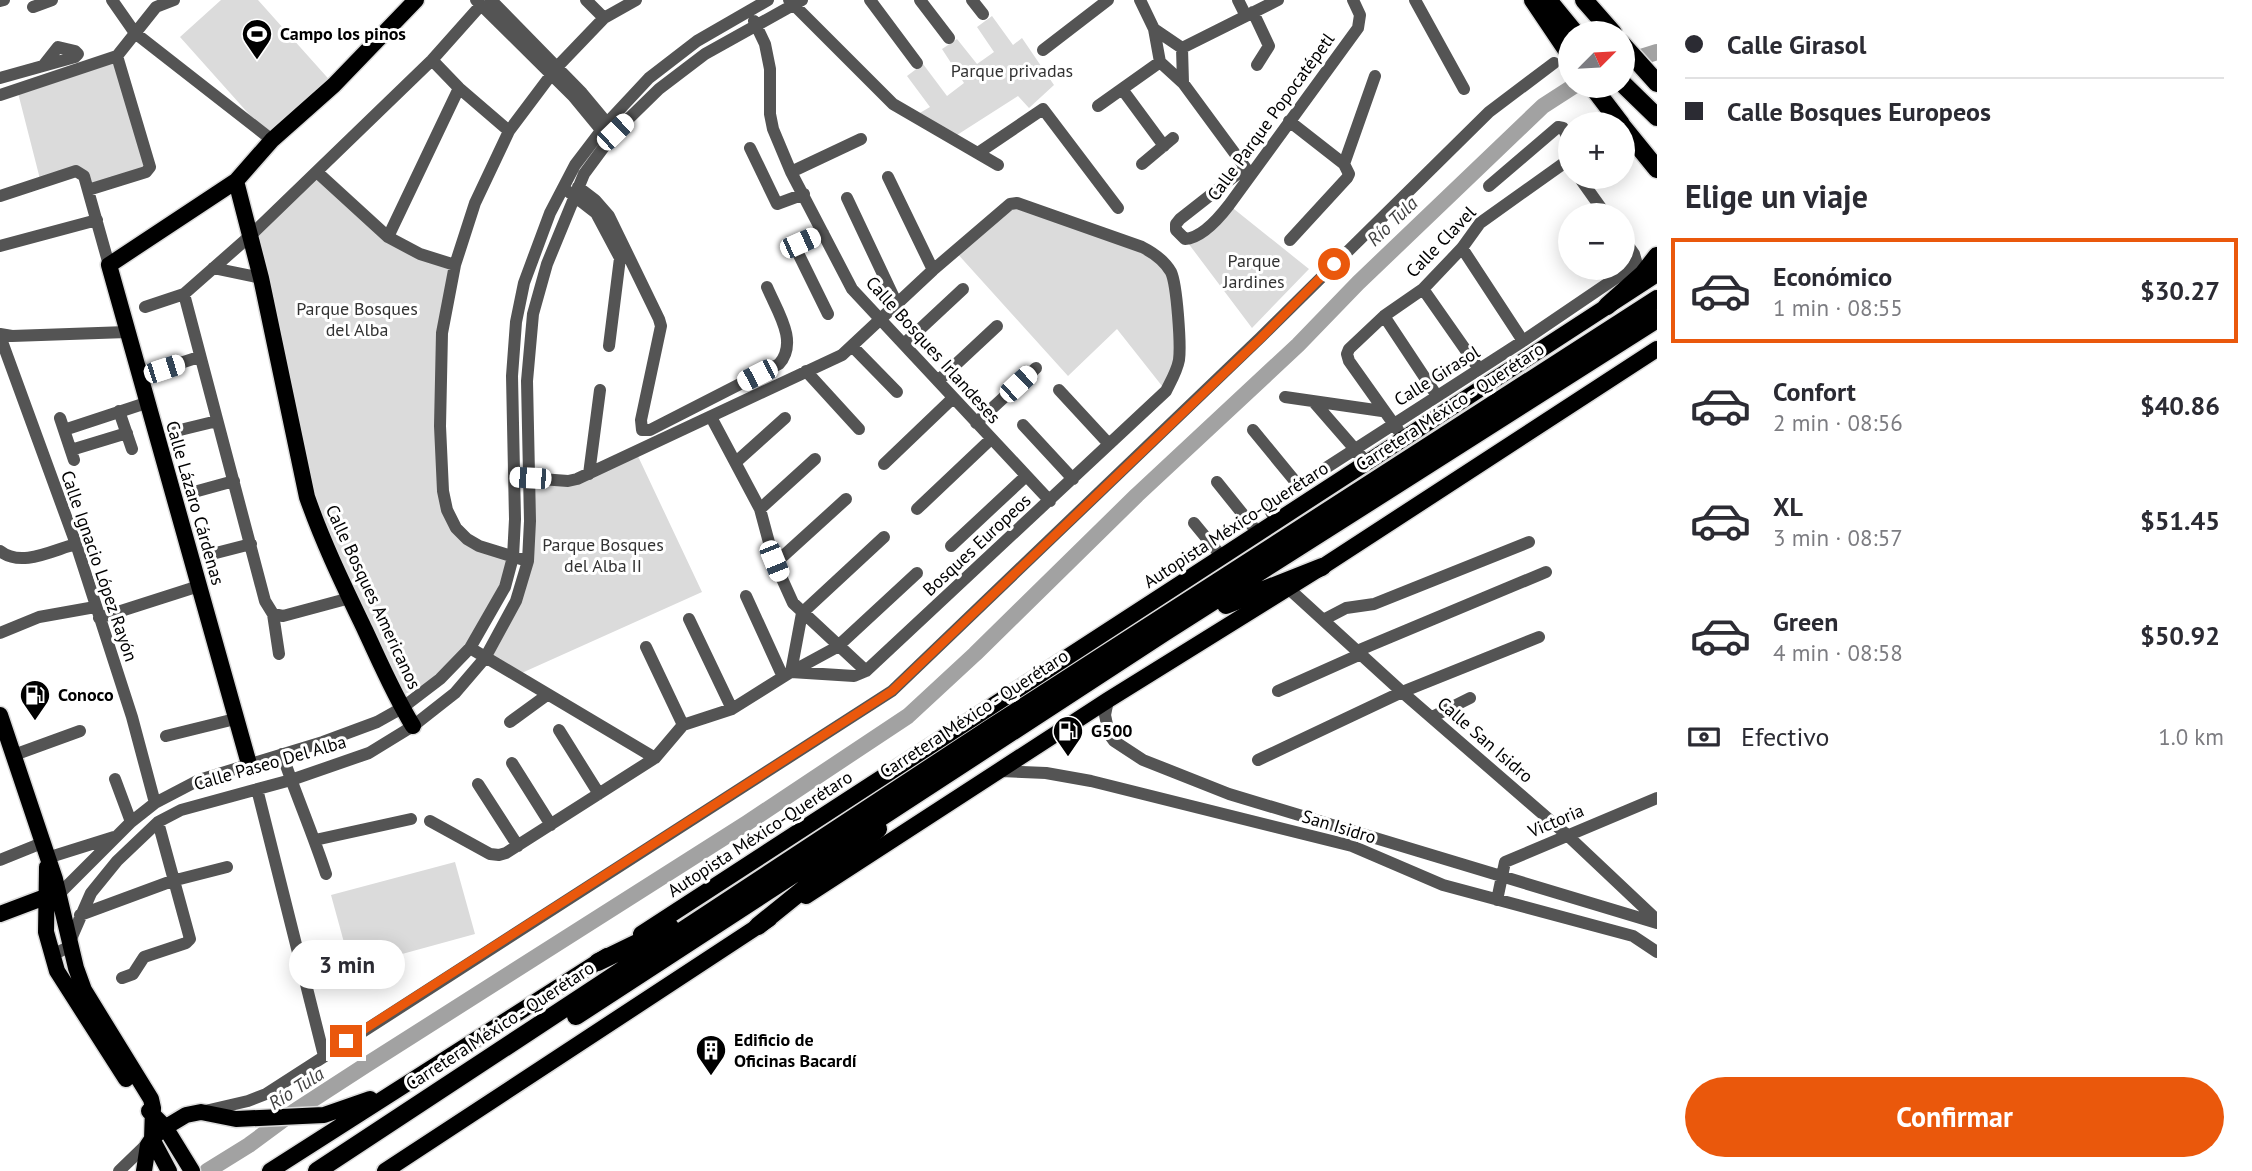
<!DOCTYPE html>
<html lang="es">
<head>
<meta charset="utf-8">
<style>
	:root { --surface:#fff; --page:#f2f2f3; --text:#2b2b33; --muted:#7c7c81; --line:#e1e1e2; --accent:#ea580c }
	body { margin:0; font-family:"PT Sans",sans-serif; background:var(--page); color:var(--text); height:100vh; display:flex; flex-direction:column; font-size:26px; white-space:nowrap }
	* { box-sizing:border-box; margin:0 }
	p { font-size:23px; color:var(--muted) }
	.icon { flex:none; width:38px; height:38px; fill:none; stroke:currentColor; stroke-width:2; stroke-linecap:round; stroke-linejoin:round }
	.map { position:relative; flex:1; overflow:hidden }
	.drawer { display:flex; flex-direction:column; background:var(--surface); width:595px }
	.drawer>* { flex:none }
	.guide { display:grid; align-content:center; height:154px; padding:0 28px; background:var(--surface) }
	.needle { width:46px; rotate:66deg }
	.fabs { position:absolute; left:1558px; top:21px; display:grid; gap:14px }
	.fabs a { display:grid; place-items:center; width:77px; height:77px; border-radius:50%; background:var(--surface); box-shadow:0 4px 18px #0003; font-size:35px }
	.end { position:absolute; width:32px; height:32px; margin:-16px; border:9px solid #ea580c; background:#fff; box-shadow:0 0 0 4px #fff }
	.from { border-radius:50% }
	.bubble { position:absolute; height:49px; border-radius:24px; background:var(--surface); box-shadow:0 4px 18px #0003; font-size:23px; font-weight:600; line-height:49px; text-align:center }
	.car { position:absolute; width:21px; height:42px; margin:-21px -10px; border-radius:9px; box-shadow:0 0 5px 2px #0007; background:linear-gradient(#fff 24%,#345 0 40%,#fff 0 76%,#345 0 86%,#fff 0) }
	.guide b { display:flex; align-items:center; gap:24px; height:66px; font-size:26px }
	.guide b+b { border-top:2px solid var(--line) }
	.guide i { width:18px; height:18px; background:var(--text) }
	ul { padding:0; list-style:none }
	li { display:flex; align-items:center; gap:21px; height:105px; margin:0 14px 10px; padding:0 14px; border:4px solid transparent; border-radius:0px }
	li div { flex:1 }
	li b { display:block; font-size:26px }
	li em { font-style:normal; font-weight:600 }
	li.selected { border-color:var(--accent) }
	li>.icon { width:63px; height:63px; stroke-width:1.5 }
	h2 { padding:0 28px; font-size:32px; line-height:84px }
	.pay { display:flex; align-items:center; gap:18px; height:77px; padding:0 28px; font-size:26px }
	.pay p { margin-inline-start:auto }
	.primary-button { display:flex; gap:14px; margin-top:auto; padding:14px 28px }
	.primary-button a { flex:1; height:80px; border-radius:42px; background:var(--accent); color:#fff; font-size:28px; font-weight:600; line-height:80px; text-align:center }
	main { display:flex; flex:1; min-height:0 }
	.map>svg:first-child { display:block }
</style>
</head>
<body>
<main>
<div class="map">
<svg width="1657" height="1171" viewBox="0 0 1657 1171">
	<rect width="100%" height="100%" fill="#fff"/>
	<!-- green -->
	<path fill="#dbdbdb" d="M 221,0 L 258,0 L 334,85 L 272,140 L 180,37 Z
		M 992,16 L 1013,45 L 1022,38 L 1054,85 L 1029,108 L 1018,96 L 957,135 L 918,114 L 930,107 L 907,76 L 923,64 L 947,96 L 964,83 L 942,49 L 957,39 L 977,64 L 994,52 L 977,27 Z
		M 117,56 L 149,169 L 88,190 L 81,172 L 41,183 L 17,89 Z
		M 318,173 L 388,237 L 455,265 L 442,333 L 443,491 L 456,528 L 513,557 L 470,648 L 440,679 L 400,696 L 318,530 L 251,235 Z
		M 1010,204 L 1142,247 L 1171,273 L 1179,345 L 1166,391 L 1117,329 L 1068,376 L 955,251 Z
		M 1229,205 L 1309,269 L 1252,328 L 1185,239 Z
		M 636,452 L 702,592 L 515,676 L 485,658 L 528,561 L 530,478 L 568,481 Z
		M 455,862 L 475,934 L 351,968 L 331,895 Z"/>
	<g fill="none" stroke-linecap="round" stroke-linejoin="round">
		<!-- river -->
		<path stroke="#a2a2a2" stroke-width="16" d="M 1622,63 L 1657,52
			M 207,1171 L 249,1145 L 295,1111 L 366,1065 L 747,823 L 908,716 L 975,654 L 1137,495 L 1298,345 L 1358,283 L 1543,106 L 1574,86"/>
		<!-- major casing -->
		<g stroke="#dbdbdb" stroke-width="19">
			<path id="major" d="M 236,181 L 261,278 L 307,497 C 323,543 344,586 365,630 C 380,662 394,695 413,726
				M 0,715 L 55,879 L 76,968 L 84,990 L 151,1099 L 153,1108 L 152,1139 L 169,1171
				M 249,764 L 109,265 L 236,181 L 272,140 L 334,85 L 416,0
				M 47,867 L 46,932 L 57,971 L 126,1079
				M 806,896 L 1108,700 L 1322,567 L 1657,349
				M 0,914 L 53,894
				M 641,934 L 1657,274
				M 149,1111 L 165,1127 L 192,1171
				M 144,1171 L 148,1145 L 152,1139 L 161,1130 L 186,1115 L 201,1112 L 236,1119 L 324,1115 L 370,1099
				M 270,1171 L 607,956
				M 385,1171 L 769,919"/>
		</g>
		<!-- highway casing -->
		<g stroke="#dbdbdb" stroke-width="21">
			<path id="highway" d="M 1533,0 L 1570,55
				M 1548,0 L 1575,33
				M 1584,0 L 1613,33
				M 1622,44 L 1657,83
				M 1622,83 L 1657,117
				M 1592,86 L 1621,124
				M 1622,126 L 1657,169
				M 1607,306 L 1643,274 L 1657,256
				M 1226,605 L 1322,567
				M 758,926 L 878,829
				M 598,962 L 670,927
				M 576,1016 L 1165,632 L 1657,319
				M 317,1171 L 989,729 L 1657,299"/>
		</g>
		<!-- minor -->
		<path stroke="#545454" stroke-width="12" d="M 112,0 L 135,33 L 272,140
			M 476,0 L 573,96 L 606,136
			M 491,0 L 582,93 L 612,129
			M 586,0 L 604,18
			M 789,0 L 893,104 L 998,165
			M 870,0 L 917,63
			M 920,0 L 949,38
			M 972,0 L 983,14
			M 1140,0 L 1154,29 L 1160,62 L 1183,83 L 1250,174
			M 1238,0 L 1246,16
			M 1415,0 L 1464,89
			M 0,1 L 4,0
			M 33,7 L 52,0
			M 1253,12 L 1269,46 L 1257,65
			M 754,21 L 765,44 L 770,69 L 770,114 L 773,129 L 791,172 L 852,289 L 1050,501
			M 1154,29 L 1182,48 L 1183,83
			M 1182,48 L 1278,0
			M 1043,50 L 1108,0
			M 432,60 L 459,88 L 509,131
			M 0,78 L 75,57 L 78,54 L 75,51 L 58,47 L 43,66
			M 1122,89 L 1164,146
			M 0,95 L 117,56 L 156,7 L 174,0
			M 1098,106 L 1160,62
			M 1289,121 L 1344,164
			M 750,148 L 777,204 L 804,194
			M 978,153 L 1043,109 L 1118,208
			M 1142,164 L 1173,138
			M 1245,168 L 1180,219 L 1176,224 L 1176,230 L 1185,239 C 1202,238 1219,218 1229,205 L 1358,28 L 1360,15 L 1353,0
			M 791,172 L 861,139
			M 318,173 L 388,237 L 420,254 L 455,265
			M 888,177 L 933,270
			M 1579,177 L 1606,215
			M 1489,186 L 1558,127 L 1563,128 L 1567,136 L 1567,161 L 1570,164
			M 578,187 L 595,200 L 609,216 L 659,319 L 661,326 L 641,420 L 642,430 L 650,430 L 779,364 C 799,342 777,311 767,287
			M 88,190 L 146,172 L 150,167 L 117,56
			M 569,192 L 596,213 L 620,258 L 609,346
			M 0,196 L 76,171 L 84,176 L 109,265
			M 847,198 L 897,304
			M 823,233 L 800,243 L 797,251 L 828,314
			M 388,237 L 459,88
			M 1290,240 L 1347,178 L 1349,174 L 1344,164 L 1375,76
			M 0,246 L 97,220
			M 1462,248 L 1523,341
			M 213,268 L 261,278
			M 1423,289 L 1479,369
			M 184,294 L 265,601 L 273,614 L 279,654
			M 145,307 L 184,294 L 251,235 L 432,60 L 481,5
			M 1384,316 L 1437,396
			M 0,334 L 12,336 L 127,332
			M 0,336 L 76,544 L 132,717 L 155,803
			M 904,344 L 963,289
			M 852,346 L 897,392
			M 165,368 L 199,357
			M 806,371 L 859,429
			M 938,381 L 997,326
			M 1059,390 L 1108,443
			M 1285,397 L 1382,411
			M 1313,401 L 1367,463
			M 119,411 L 132,449
			M 711,417 L 760,509 L 774,561 L 793,603 L 866,671
			M 60,418 L 74,460
			M 976,423 L 1036,368
			M 1023,425 L 1073,479
			M 64,430 L 146,403
			M 1253,430 L 1299,486
			M 1398,430 L 1349,361 L 1347,354 L 1349,349 L 1384,316 L 1423,289 L 1462,248 L 1480,223 L 1567,161
			M 176,431 L 217,421
			M 71,450 L 127,433
			M 736,462 L 785,418
			M 884,464 L 953,398
			M 589,474 L 600,390
			M 514,477 L 568,481 L 577,479 L 842,355 L 933,270 L 1010,204 L 1017,203 L 1142,247 C 1154,253 1164,260 1171,272 C 1177,285 1181,345 1179,360 C 1177,371 1171,381 1166,391 L 866,671 L 854,676 L 791,672 L 802,613 L 884,537
			M 1217,482 L 1258,533
			M 194,492 L 234,481
			M 760,509 L 815,459
			M 917,509 L 991,439
			M 1277,522 L 1268,507 L 1273,502 L 1523,341 L 1632,267 L 1636,261 L 1634,254 L 1622,237
			M 1194,523 L 1222,557
			M 951,546 L 1026,476
			M 0,551 C 21,568 53,550 76,544
			M 212,554 L 251,544
			M 521,559 L 479,546 L 467,539 L 456,528 L 447,510 L 443,491 L 440,426 L 442,333 L 455,265 L 475,203 L 509,131 L 557,67 L 604,18 L 636,0
			M 774,561 L 781,558 L 846,499
			M 1288,588 L 1402,692 L 1567,835 L 1657,920
			M 746,596 L 783,677
			M 273,614 L 283,616 L 350,598
			M 99,618 L 199,586
			M 689,619 L 732,709
			M 1323,620 L 1346,608 L 1374,604 L 1529,542
			M 0,633 L 39,617 L 95,607
			M 646,647 L 683,725
			M 470,648 L 655,758
			M 1357,651 L 1546,572
			M 1278,691 L 1361,654
			M 1108,700 L 1105,715 L 1109,734 L 1114,741 L 1143,760 L 1229,794 L 1657,923
			M 1432,717 L 1470,698
			M 510,722 L 547,695
			M 559,730 L 599,794
			M 166,736 L 235,719
			M 282,754 C 296,795 313,834 326,874
			M 14,755 L 80,731
			M 1258,760 L 1402,692 L 1539,637
			M 512,763 L 551,825
			M 1001,771 L 1046,773 L 1091,781 L 1352,846 L 1443,885 L 1633,936 L 1657,952
			M 115,779 L 131,822
			M 478,784 L 518,846
			M 257,789 L 324,1056
			M 430,821 L 490,854 L 499,855 L 506,853 L 655,758 L 683,725 L 732,709 L 791,672 L 837,647 L 917,573
			M 315,840 L 411,819
			M 47,858 L 114,837
			M 0,860 L 42,843
			M 56,897 L 131,822 L 155,803 L 199,780 L 323,742 L 377,722 L 402,708 L 440,679 L 470,648 L 505,587 L 513,557 L 515,519 L 512,376 L 516,322 L 524,283 L 550,213 L 575,165 L 607,123 L 649,78 L 697,41 L 768,0
			M 1497,900 L 1505,862 L 1657,798
			M 80,915 L 172,881 L 227,867
			M 50,947 L 56,953 L 67,948 L 91,893 L 117,861 L 158,822 L 181,810 L 291,780 L 369,753 L 413,726 L 455,693 L 485,658 L 516,601 L 528,561 L 530,521 L 527,381 L 533,314 L 547,264 L 584,174 L 615,132 L 659,89 L 705,54 L 802,0
			M 122,978 L 133,974 L 144,957 L 186,943 L 190,939 L 158,822
			M 205,1111 L 248,1101 L 266,1094 L 892,691 L 1260,338 L 1489,112 L 1554,63
			M 119,1171 L 149,1142"/>
		<!-- major -->
		<use href="#major" stroke="#000" stroke-width="16"/>
		<!-- highway -->
		<use href="#highway" stroke="#000" stroke-width="18"/>
	</g>
	<g fill="none" stroke-linecap="round" stroke-linejoin="round">
		<!-- route -->
		<path stroke="#ea580c" stroke-width="9" d="M 346,1041 L 892,691 L 1261,338 L 1334,264"/>
	</g>
	<!-- icons -->
	<defs>
		<g id="stadium-pin" transform="scale(1.575)"><path d="M0 17L-7.5 6A9.5 9.5 0 1 1 7.5 6Z" fill="#000" stroke="#fff"/><path d="M0-5a6.5 5 0 1 0 0 10a6.5 5 0 1 0 0-10ZM-3.5-1.8h7v3.6h-7Z" fill="#fff"/></g>
		<g id="fuel-pin" transform="scale(1.575)"><path d="M0 17L-7.5 6A9.5 9.5 0 1 1 7.5 6Z" fill="#000" stroke="#fff"/><path d="M-5.5-6h7V0h2V4h1.3V-2.5L3-4.5l.8-.8L6-3V5H2.5V1h-1V6h-7ZM-4.2-4.7v3.2H.2V-4.7Z" fill="#fff"/></g>
		<g id="building-pin" transform="scale(1.575)"><path d="M0 17L-7.5 6A9.5 9.5 0 1 1 7.5 6Z" fill="#000" stroke="#fff"/><path d="M-4-6H4V6H1V3H-1V6H-4ZM-2.5-4.3h1.7v1.8h-1.7ZM.8-4.3h1.7v1.8H.8ZM-2.5-1h1.7V.8h-1.7ZM.8-1h1.7V.8H.8Z" fill="#fff"/></g>
	</defs>
	<g fill-rule="evenodd">
		<use href="#stadium-pin" x="257" y="34"/>
		<use href="#fuel-pin" x="35" y="695"/>
		<use href="#fuel-pin" x="1068" y="731"/>
		<use href="#building-pin" x="711" y="1050"/>
	</g>
	<g text-anchor="middle" stroke-width="6" stroke-linejoin="round" paint-order="stroke">
		<!-- poi labels -->
		<g font-size="18" font-weight="bold" fill="#000" stroke="#fff" text-anchor="start">
			<text x="280" y="40">Campo los pinos</text>
			<text x="58" y="701">Conoco</text>
			<text x="1091" y="737">G500</text>
			<text x="734" y="1046">Edificio de<tspan x="734" dy="21">Oficinas Bacardí</tspan></text>
		</g>
		<!-- park labels -->
		<g font-size="18" fill="#323232" stroke="#fff">
			<text x="1012" y="77">Parque privadas</text>
			<text x="1254" y="267">Parque<tspan x="1254" dy="21">Jardines</tspan></text>
			<text x="357" y="315">Parque Bosques<tspan x="357" dy="21">del Alba</tspan></text>
			<text x="603" y="551">Parque Bosques<tspan x="603" dy="21">del Alba II</tspan></text>
		</g>
		<!-- street labels -->
		<g font-size="18" fill="#000" stroke="#fff">
			<text transform="translate(1271 117) rotate(-54)" y="6">Calle Parque Popocatépetl</text>
			<text transform="translate(1441 242) rotate(-46)" y="6">Calle Clavel</text>
			<text transform="translate(933 350) rotate(48)" y="6">Calle Bosques Irlandeses</text>
			<text transform="translate(1437 376) rotate(-32)" y="6">Calle Girasol</text>
			<text transform="translate(1450 407) rotate(-33)" y="6">Carretera México - Querétaro</text>
			<text transform="translate(195 503) rotate(74)" y="6">Calle Lázaro Cárdenas</text>
			<text transform="translate(1236 525) rotate(-33)" y="6">Autopista México-Querétaro</text>
			<text transform="translate(977 545) rotate(-43)" y="6">Bosques Europeos</text>
			<text transform="translate(99 566) rotate(71)" y="6">Calle Ignacio López Rayón</text>
			<text transform="translate(373 597) rotate(65)" y="6">Calle Bosques Americanos</text>
			<text transform="translate(974 714) rotate(-33)" y="6">Carretera México - Querétaro</text>
			<text transform="translate(1485 740) rotate(41)" y="6">Calle San Isidro</text>
			<text transform="translate(270 763) rotate(-16)" y="6">Calle Paseo Del Alba</text>
			<text transform="translate(1556 821) rotate(-23)" y="6">Victoria</text>
			<text transform="translate(1339 827) rotate(17)" y="6">San Isidro</text>
			<text transform="translate(760 834) rotate(-33)" y="6">Autopista México-Querétaro</text>
			<text transform="translate(500 1026) rotate(-33)" y="6">Carretera México - Querétaro</text>
		</g>
		<!-- water labels -->
		<g font-size="19" font-style="italic" fill="#434343" stroke="#fff">
			<text transform="translate(1392 221) rotate(-44)" y="7">Río Tula</text>
			<text transform="translate(296 1088) rotate(-33)" y="7">Río Tula</text>
		</g>
	</g>
</svg>
<div class="fabs">
<a><svg class="needle" viewBox="-14 -14 28 28"><path d="M0-13l5 13h-10z" fill="#e53935"/><path d="M0 13l5-13h-10z" fill="#7c7c81"/></svg></a>
<a>+</a>
<a>−</a>
</div>
<i class="end from" style="left:1334px;top:264px"></i>
<i class="end" style="left:346px;top:1041px"></i>
<div class="bubble" style="left:289px;top:940px;width:116px">3 min</div>
<i class="car" style="left:615px;top:132px;rotate:46deg"></i>
<i class="car" style="left:800px;top:243px;rotate:66deg"></i>
<i class="car" style="left:164px;top:369px;rotate:72deg"></i>
<i class="car" style="left:757px;top:375px;rotate:243deg"></i>
<i class="car" style="left:1018px;top:384px;rotate:47deg"></i>
<i class="car" style="left:530px;top:478px;rotate:273deg"></i>
<i class="car" style="left:774px;top:561px;rotate:158deg"></i>
</div>
<section class="drawer">
<div class="guide">
<b><i class="from"></i>Calle Girasol</b>
<b><i></i>Calle Bosques Europeos</b>
</div>
<h2>Elige un viaje</h2>
<ul>
<li class="selected"><svg class="icon" aria-label="car" viewBox="0 0 24 24"><path d="M5 17H2v-5l4-1 3-4h7l3 4 3 1v5h-3M9 17h6M6 11h13"/><circle cx="7" cy="17" r="2"/><circle cx="17" cy="17" r="2"/></svg><div><b>Económico</b><p>1 min · 08:55</p></div><em>$30.27</em></li>
<li><svg class="icon" aria-label="car" viewBox="0 0 24 24"><path d="M5 17H2v-5l4-1 3-4h7l3 4 3 1v5h-3M9 17h6M6 11h13"/><circle cx="7" cy="17" r="2"/><circle cx="17" cy="17" r="2"/></svg><div><b>Confort</b><p>2 min · 08:56</p></div><em>$40.86</em></li>
<li><svg class="icon" aria-label="car" viewBox="0 0 24 24"><path d="M5 17H2v-5l4-1 3-4h7l3 4 3 1v5h-3M9 17h6M6 11h13"/><circle cx="7" cy="17" r="2"/><circle cx="17" cy="17" r="2"/></svg><div><b>XL</b><p>3 min · 08:57</p></div><em>$51.45</em></li>
<li><svg class="icon" aria-label="car" viewBox="0 0 24 24"><path d="M5 17H2v-5l4-1 3-4h7l3 4 3 1v5h-3M9 17h6M6 11h13"/><circle cx="7" cy="17" r="2"/><circle cx="17" cy="17" r="2"/></svg><div><b>Green</b><p>4 min · 08:58</p></div><em>$50.92</em></li>
</ul>
<div class="pay"><svg class="icon" aria-label="cash" viewBox="0 0 24 24"><path d="M3 7h18v10H3z"/><circle cx="12" cy="12" r="2"/></svg>Efectivo<p>1.0 km</p></div>
<div class="primary-button"><a>Confirmar</a></div>
</section>
</main>
</body>
</html>
